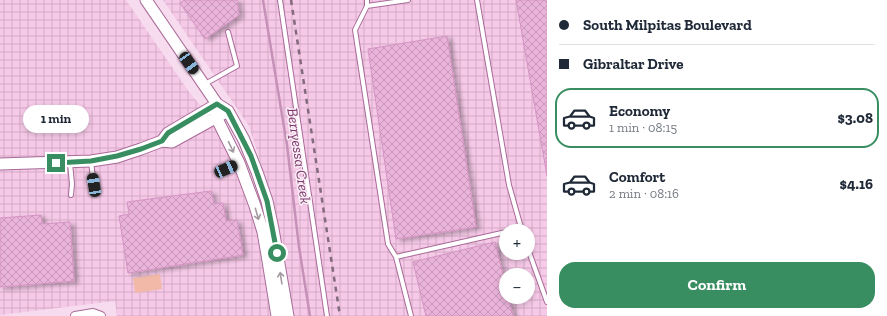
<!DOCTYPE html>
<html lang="en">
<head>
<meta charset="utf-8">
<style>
	:root { --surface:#fff; --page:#f2f2f3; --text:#1f2937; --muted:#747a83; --line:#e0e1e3; --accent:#388e61 }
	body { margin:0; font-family:"Zilla Slab",serif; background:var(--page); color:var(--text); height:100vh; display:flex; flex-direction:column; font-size:15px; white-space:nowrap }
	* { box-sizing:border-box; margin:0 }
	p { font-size:13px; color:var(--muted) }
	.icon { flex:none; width:22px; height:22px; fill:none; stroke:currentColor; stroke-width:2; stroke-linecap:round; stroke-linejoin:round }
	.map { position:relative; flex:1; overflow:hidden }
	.drawer { display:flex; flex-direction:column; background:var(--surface); width:340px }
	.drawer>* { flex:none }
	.guide { display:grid; align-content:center; height:88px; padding:0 12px; background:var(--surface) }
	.controls { position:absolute; left:499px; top:224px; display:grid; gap:8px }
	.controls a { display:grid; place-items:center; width:36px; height:36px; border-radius:50%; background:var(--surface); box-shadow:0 2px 6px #0003; font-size:20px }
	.end { position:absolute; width:18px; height:18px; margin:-9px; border:5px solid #388e61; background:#fff; box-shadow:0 0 0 2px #fff }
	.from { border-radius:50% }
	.bubble { position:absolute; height:28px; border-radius:14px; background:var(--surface); box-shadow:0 2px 6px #0003; font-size:13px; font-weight:700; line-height:28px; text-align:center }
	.car { position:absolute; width:12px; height:24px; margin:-12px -6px; border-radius:5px; box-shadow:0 0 3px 1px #0007; background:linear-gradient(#222 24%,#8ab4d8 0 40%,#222 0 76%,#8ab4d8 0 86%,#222 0) }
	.guide b { display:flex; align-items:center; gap:14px; height:38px; font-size:15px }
	.guide b+b { border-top:1px solid var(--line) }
	.guide i { width:10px; height:10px; background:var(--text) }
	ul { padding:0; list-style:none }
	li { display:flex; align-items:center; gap:12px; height:60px; margin:0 8px 6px; padding:0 4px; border:2px solid transparent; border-radius:16px }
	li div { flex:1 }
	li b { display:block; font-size:15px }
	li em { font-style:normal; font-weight:700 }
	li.current { border-color:var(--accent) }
	li>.icon { width:36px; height:36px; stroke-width:1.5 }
	.action { display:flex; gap:8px; margin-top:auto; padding:8px 12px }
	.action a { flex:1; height:46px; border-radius:16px; background:var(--accent); color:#fff; font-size:16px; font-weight:700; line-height:46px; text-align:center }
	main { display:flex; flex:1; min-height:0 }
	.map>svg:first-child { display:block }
</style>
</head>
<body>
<main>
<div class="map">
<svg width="547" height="316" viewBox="0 0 547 316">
	<defs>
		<pattern id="industrial-grid" width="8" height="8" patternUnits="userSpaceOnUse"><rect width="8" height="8" fill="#f6c9e8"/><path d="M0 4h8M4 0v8" fill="none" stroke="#d2abc6"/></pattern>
		<pattern id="building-cross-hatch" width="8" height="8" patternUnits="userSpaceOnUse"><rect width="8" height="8" fill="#eab3da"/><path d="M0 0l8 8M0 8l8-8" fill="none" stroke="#c898ba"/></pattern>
		<filter id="shadow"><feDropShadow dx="4.5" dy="2.5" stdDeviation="2" flood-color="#0004"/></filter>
	</defs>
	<rect width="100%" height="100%" fill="#f7dbee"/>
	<!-- industrial -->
	<path fill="url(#industrial-grid)" fill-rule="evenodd" d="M 0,0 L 126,0 L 189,92 L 235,145 L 269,275 L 272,316 L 117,316 L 115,301 L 0,315 Z
		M 163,0 L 547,0 L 547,316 L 294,316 L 275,208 L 249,126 ZM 506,231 L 528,231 L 528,253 L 506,253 ZM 506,275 L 528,275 L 528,297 L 506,297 Z"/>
	<!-- green -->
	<path fill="#f2b9a8" d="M 160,274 L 162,289 L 135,293 L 133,278 Z"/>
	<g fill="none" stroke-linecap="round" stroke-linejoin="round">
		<!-- stream -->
		<path stroke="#c691b7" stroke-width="2.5" d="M 263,0 L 287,145 L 299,247 L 310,316"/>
	</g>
	<!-- building -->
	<path fill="url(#building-cross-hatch)" stroke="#d594c3" filter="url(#shadow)" d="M 184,0 L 237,0 L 239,15 L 205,39 L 180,3 Z
		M 516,0 L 547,0 L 547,176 Z
		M 447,36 L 476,227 L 396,239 L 368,49 Z
		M 211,191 L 214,204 L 223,203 L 226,221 L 237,220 L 243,255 L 128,273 L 119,216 L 129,214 L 127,202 Z
		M 41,215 L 42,224 L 70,222 L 74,281 L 0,287 L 0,218 Z
		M 495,242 L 506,287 L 506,297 L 508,297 L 513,316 L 426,316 L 413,262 Z"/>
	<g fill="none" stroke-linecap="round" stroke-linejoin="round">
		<!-- lane casing -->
		<g stroke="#a96b98" stroke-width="6">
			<path id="lane" d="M 280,0 L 327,316
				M 367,0 L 367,6 L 408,0
				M 477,0 L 509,185 L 522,231
				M 367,6 L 355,30 L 388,244 L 396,257 L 411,316
				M 205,84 L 237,66 L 228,32
				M 91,162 L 94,185
				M 70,163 L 72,184 L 71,195
				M 226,169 L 239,163
				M 512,231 L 521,229
				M 528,249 L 547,302
				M 396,257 L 506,232"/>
		</g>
		<!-- street casing -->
		<g stroke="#a96b98" stroke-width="10">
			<path id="street" d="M 75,316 L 93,313 L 101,316"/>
		</g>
		<!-- secondary casing -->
		<g stroke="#a96b98" stroke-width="13">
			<path id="secondary" d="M 146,0 L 217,104 L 228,111 L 244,140 L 257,172 L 267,201 L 273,229 L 288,316
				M 217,109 L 216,117 L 239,163 L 255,206 L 263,232 L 267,255 L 277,316
				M 162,141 L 168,133 L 217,104
				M 0,164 L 91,161 L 117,157 L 141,149 L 162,141 L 172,142 L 228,111"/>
		</g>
		<!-- lane -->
		<use href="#lane" stroke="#fff" stroke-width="4"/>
		<!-- street -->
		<use href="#street" stroke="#fff" stroke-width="8"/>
		<!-- secondary -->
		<use href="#secondary" stroke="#fff" stroke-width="11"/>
		<!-- rail -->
		<path stroke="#836a7c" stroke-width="2.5" stroke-dasharray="5 5" stroke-linecap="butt" d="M 291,0 L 340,316"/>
	</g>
	<!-- one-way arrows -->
	<defs><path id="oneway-shaft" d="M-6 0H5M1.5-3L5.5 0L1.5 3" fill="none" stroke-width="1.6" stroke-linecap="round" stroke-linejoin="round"/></defs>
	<g stroke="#a49ba2">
		<use href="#oneway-shaft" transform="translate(231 147) rotate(65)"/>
		<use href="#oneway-shaft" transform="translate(257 214) rotate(74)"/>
		<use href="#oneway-shaft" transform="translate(281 278) rotate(-99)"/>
	</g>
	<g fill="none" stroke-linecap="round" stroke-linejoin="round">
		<!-- route -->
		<path stroke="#388e61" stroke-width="5" d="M 56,163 L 91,161 L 117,156 L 141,149 L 162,141 L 168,133 L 217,104 L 228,111 L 251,156 L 267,201 L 277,253"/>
	</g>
	<g text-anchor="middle" stroke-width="3" stroke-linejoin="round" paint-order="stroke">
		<!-- water labels -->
		<g font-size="15" font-style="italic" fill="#7c3b6c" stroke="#fbedf6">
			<text transform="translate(299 156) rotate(82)" y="5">Berryessa Creek</text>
		</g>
	</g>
</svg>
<div class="controls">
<a>+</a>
<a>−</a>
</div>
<i class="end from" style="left:277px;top:253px"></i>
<i class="end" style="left:56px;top:163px"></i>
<div class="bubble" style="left:23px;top:105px;width:66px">1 min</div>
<i class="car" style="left:189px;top:63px;rotate:145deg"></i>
<i class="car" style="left:226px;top:169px;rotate:66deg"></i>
<i class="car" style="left:94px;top:185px;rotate:351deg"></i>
</div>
<section class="drawer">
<div class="guide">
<b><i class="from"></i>South Milpitas Boulevard</b>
<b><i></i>Gibraltar Drive</b>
</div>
<ul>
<li class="current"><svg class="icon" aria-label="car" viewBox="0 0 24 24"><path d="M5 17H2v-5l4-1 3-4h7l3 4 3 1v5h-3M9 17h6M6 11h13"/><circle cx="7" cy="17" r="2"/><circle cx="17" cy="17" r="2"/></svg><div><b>Economy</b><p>1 min · 08:15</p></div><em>$3.08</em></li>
<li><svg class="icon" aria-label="car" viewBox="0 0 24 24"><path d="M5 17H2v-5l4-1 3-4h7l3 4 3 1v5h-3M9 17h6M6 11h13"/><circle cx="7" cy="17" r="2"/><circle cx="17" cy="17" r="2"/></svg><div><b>Comfort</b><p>2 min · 08:16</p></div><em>$4.16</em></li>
</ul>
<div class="action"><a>Confirm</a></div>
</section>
</main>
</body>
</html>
